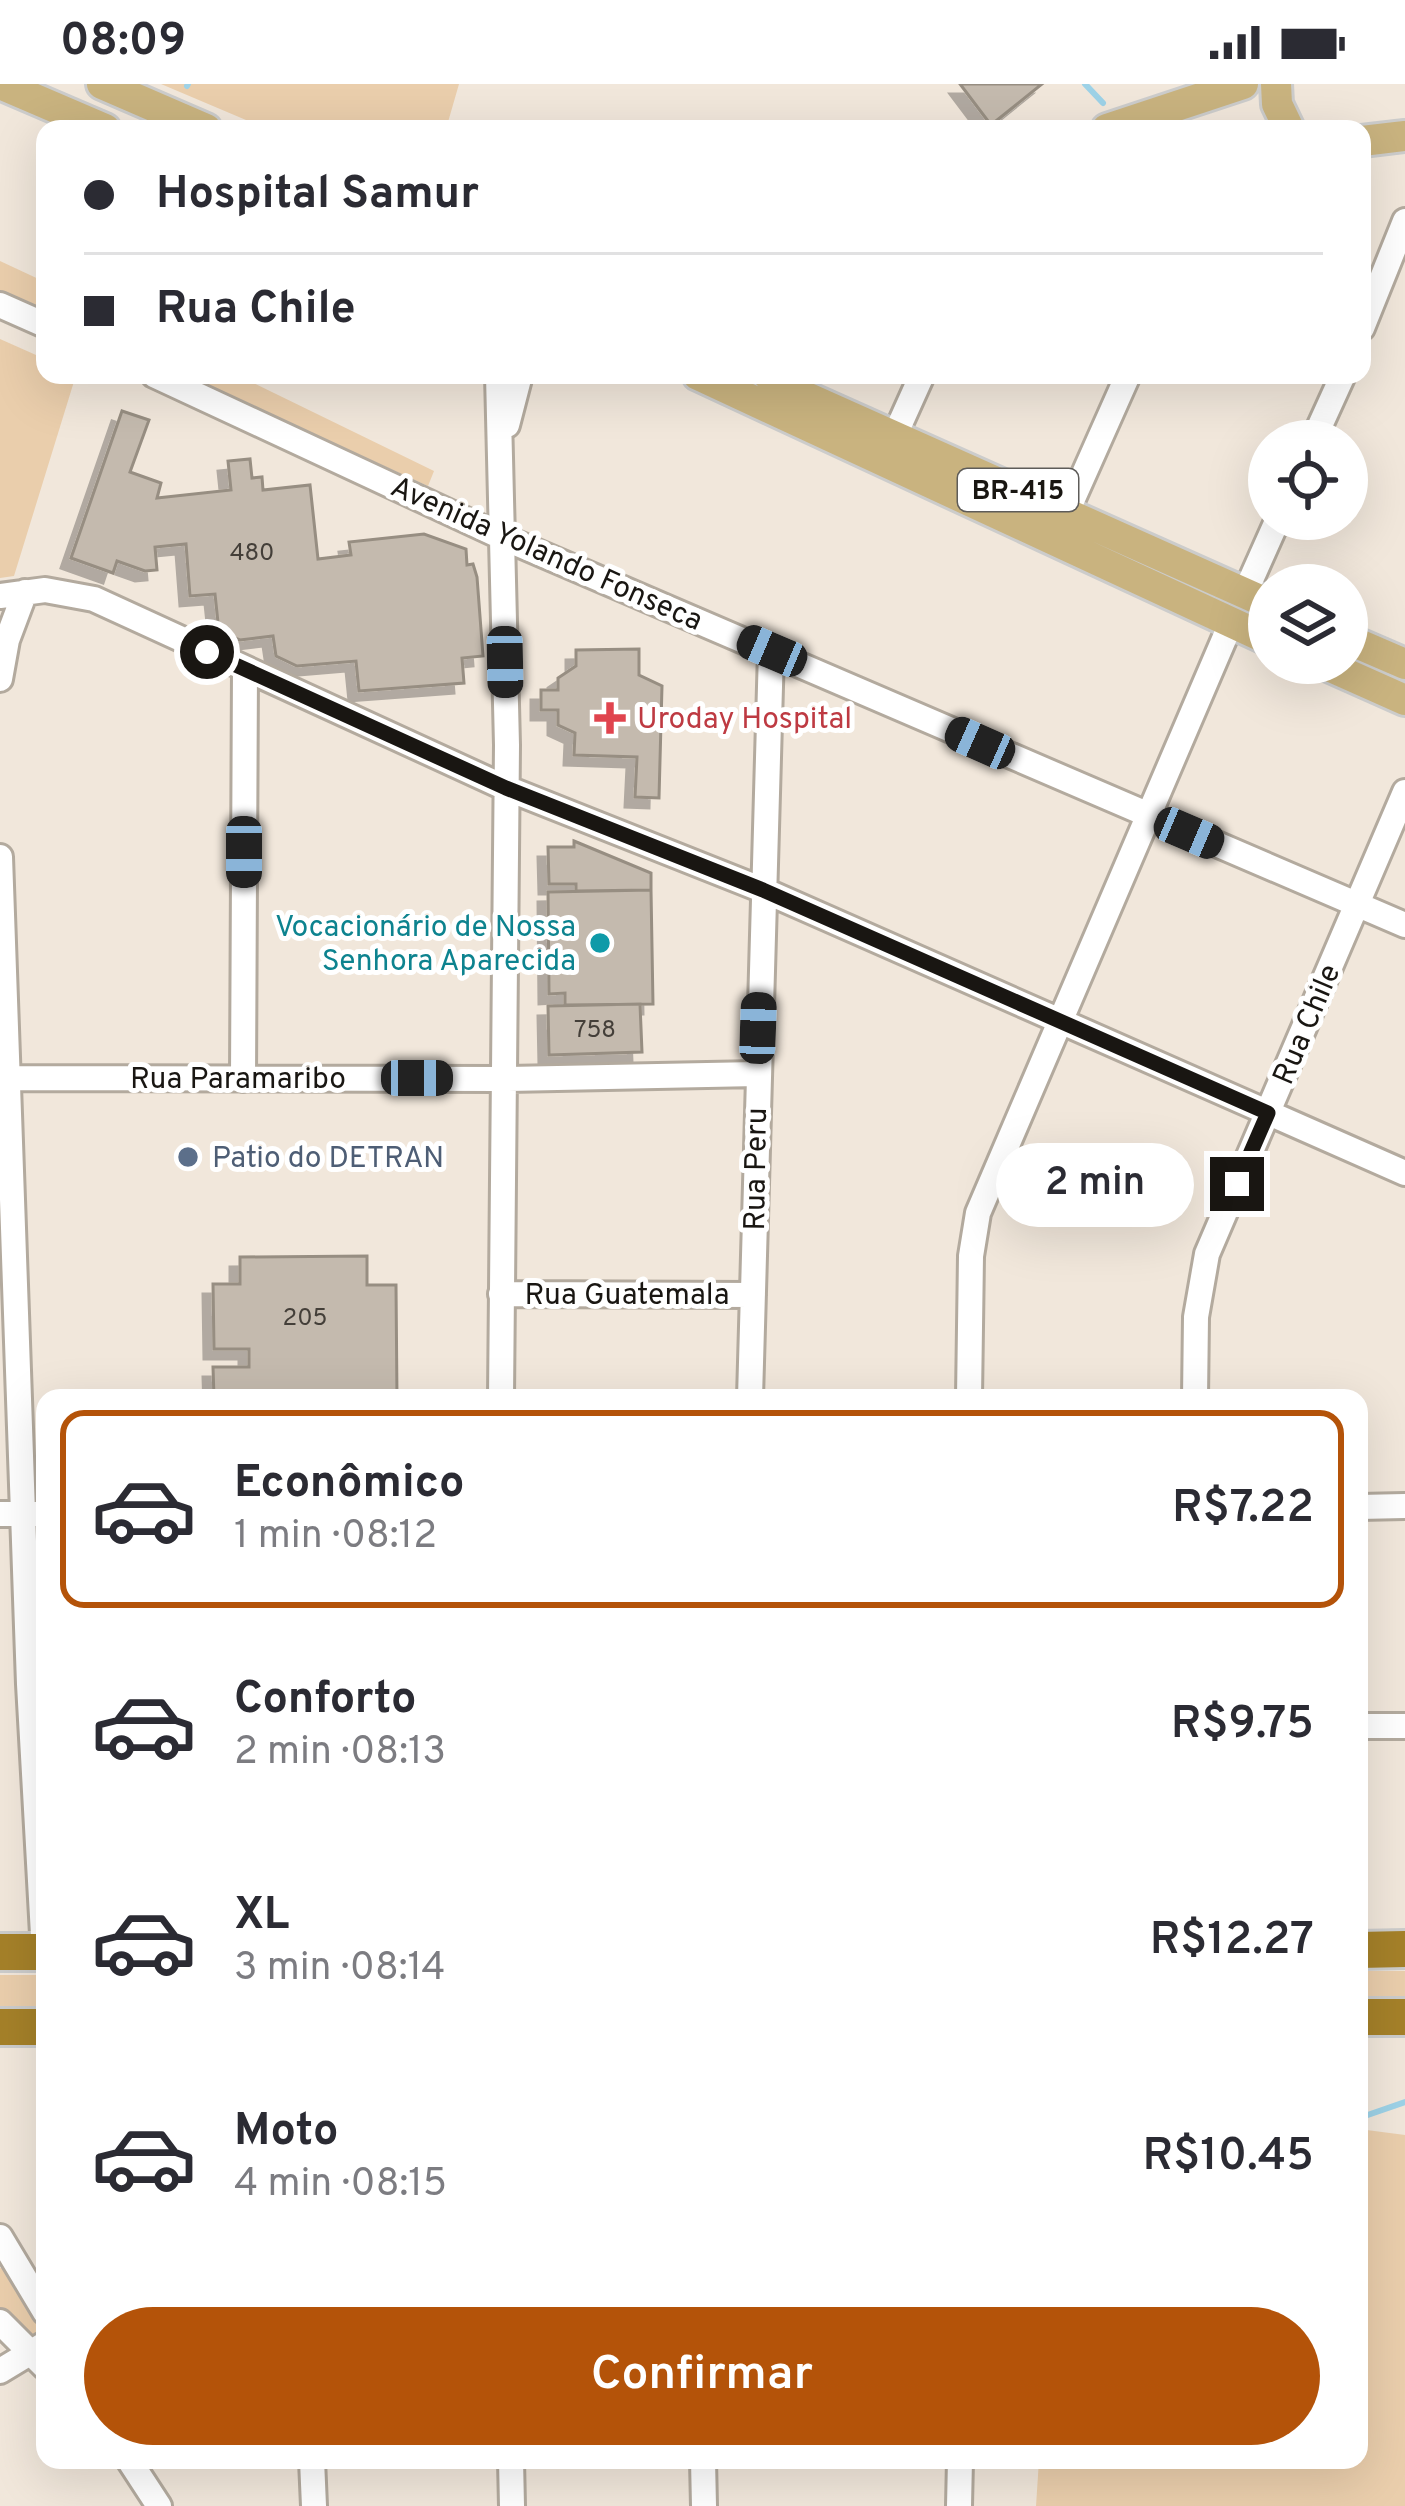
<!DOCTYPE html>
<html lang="pt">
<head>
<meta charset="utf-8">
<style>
	:root { --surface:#fff; --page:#f7f7f7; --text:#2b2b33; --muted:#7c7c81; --line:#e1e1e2; --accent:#b45309 }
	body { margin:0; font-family:Overpass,sans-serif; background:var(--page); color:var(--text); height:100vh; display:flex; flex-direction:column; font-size:45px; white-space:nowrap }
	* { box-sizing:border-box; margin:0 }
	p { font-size:39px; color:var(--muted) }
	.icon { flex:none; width:66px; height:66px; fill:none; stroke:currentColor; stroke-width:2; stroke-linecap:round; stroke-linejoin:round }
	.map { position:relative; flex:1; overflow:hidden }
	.side { position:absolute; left:36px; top:1305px; width:1332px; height:1080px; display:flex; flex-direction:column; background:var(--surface); border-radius:24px; box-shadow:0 12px 48px #0002 }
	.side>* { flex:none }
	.banner { position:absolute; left:36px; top:36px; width:1335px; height:264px; border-radius:24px; box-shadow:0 12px 48px #0002; display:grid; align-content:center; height:264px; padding:0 48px; background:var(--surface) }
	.fabs { position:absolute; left:1248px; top:336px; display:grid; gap:24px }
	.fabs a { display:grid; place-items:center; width:120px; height:120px; border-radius:50%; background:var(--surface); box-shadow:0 12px 48px #0002; font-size:60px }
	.end { position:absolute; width:54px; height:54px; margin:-27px; border:15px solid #191612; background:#fff; box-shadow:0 0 0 6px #fff }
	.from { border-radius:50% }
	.bubble { position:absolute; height:84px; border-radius:42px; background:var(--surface); box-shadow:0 12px 48px #0002; font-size:39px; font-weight:600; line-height:84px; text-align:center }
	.car { position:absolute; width:36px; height:72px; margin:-36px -18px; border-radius:15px; box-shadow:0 0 9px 3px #0007; background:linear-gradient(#222 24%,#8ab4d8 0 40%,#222 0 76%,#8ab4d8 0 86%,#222 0) }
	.banner b { display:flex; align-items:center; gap:42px; height:114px; font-size:45px }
	.banner b+b { border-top:3px solid var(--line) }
	.banner i { width:30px; height:30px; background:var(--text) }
	ul { padding:21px 0 0; list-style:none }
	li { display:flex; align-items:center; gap:36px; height:198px; margin:0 24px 18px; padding:0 24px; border:6px solid transparent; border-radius:24px }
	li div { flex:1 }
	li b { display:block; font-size:45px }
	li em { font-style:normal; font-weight:600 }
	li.selected { border-color:var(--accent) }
	li>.icon { width:108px; height:108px; stroke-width:1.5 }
	.button { display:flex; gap:24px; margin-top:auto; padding:24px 48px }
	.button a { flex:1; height:138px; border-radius:72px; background:var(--accent); color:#fff; font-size:48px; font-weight:600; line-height:138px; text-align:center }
	.status { display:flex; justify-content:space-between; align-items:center; height:84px; padding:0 60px; background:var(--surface); direction:ltr }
	.status svg { height:33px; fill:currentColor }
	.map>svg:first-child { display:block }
</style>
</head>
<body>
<div class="status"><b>08:09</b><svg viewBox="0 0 49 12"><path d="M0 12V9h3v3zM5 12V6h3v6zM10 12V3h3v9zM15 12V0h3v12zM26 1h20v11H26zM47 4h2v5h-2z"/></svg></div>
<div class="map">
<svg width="1405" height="2422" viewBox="0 0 1405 2422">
	<defs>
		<filter id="shadow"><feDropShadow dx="-10" dy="10" stdDeviation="0" flood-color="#0004"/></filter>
	</defs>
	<rect width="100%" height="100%" fill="#f1e7db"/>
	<!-- green -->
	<path fill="#eaceac" d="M 161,0 L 459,0 L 446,45 L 267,45 Z
		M 0,177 L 45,198 L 45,228 L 0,208 Z
		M 0,255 L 45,275 L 45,291 L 76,291 L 14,492 L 0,494 Z
		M 183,291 L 237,291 L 434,387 L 428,402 Z
		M 1359,1887 L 1405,1887 L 1405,1917 L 1359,1918 Z
		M 0,1891 L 45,1891 L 45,1923 L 0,1923 Z
		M 1359,2045 L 1405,2051 L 1405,2422 L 1036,2422 L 1039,2376 L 1359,2376 Z
		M 0,2184 L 9,2185 L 40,2240 L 37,2249 L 29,2251 L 0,2228 Z"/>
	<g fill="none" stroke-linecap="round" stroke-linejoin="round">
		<!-- stream -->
		<path stroke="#9dd2e7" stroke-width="6" d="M 1085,0 L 1103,19
			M 187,2 L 188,0
			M 1359,2034 L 1405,2018"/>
	</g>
	<!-- building -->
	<path fill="#c4baae" stroke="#978e82" stroke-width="3" filter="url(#shadow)" d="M 960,0 L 1042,0 L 991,41 Z
		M 122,327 L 149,336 L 130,388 L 161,399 L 157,414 L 231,406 L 228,377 L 250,375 L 252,394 L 262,393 L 263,406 L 310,401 L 318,475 L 351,471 L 349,458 L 424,450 L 466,465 L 467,481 L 473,480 L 477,493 L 483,572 L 462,574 L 464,599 L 359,607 L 356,577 L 297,582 L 276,572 L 273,552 L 240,556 L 219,548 L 215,510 L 190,512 L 186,460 L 155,463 L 157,486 L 145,487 L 117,477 L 113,489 L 71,474 Z
		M 639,565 L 639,591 L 662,602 L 659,714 L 635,713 L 637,673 L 574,671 L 575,649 L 558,641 L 558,626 L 541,626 L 541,606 L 558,606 L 558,594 L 576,582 L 576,566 Z
		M 574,757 L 651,789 L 651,806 L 576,807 L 576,800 L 549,800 L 548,763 L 574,763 Z
		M 651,806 L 653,920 L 565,921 L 565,909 L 549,910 L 548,808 Z
		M 640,920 L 642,968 L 549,971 L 548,922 Z
		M 367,1172 L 367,1201 L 396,1201 L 397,1314 L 214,1314 L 213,1283 L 249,1283 L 249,1265 L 214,1265 L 213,1200 L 240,1200 L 240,1173 Z"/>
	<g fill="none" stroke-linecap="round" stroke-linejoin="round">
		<!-- minor casing -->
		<g stroke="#b3aa9e" stroke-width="30">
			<path id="minor" d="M 0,221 L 45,241
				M 1362,244 L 1405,137
				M 154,291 L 502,453 L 1405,841
				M 498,291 L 507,661 L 501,1314
				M 507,341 L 520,291
				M 895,351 L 922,291
				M 1313,357 L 1343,291
				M 1067,428 L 1128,291
				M 1245,509 L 1278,435
				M 0,512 L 45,506 L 94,515 L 506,704 L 763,806 L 1405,1089
				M 0,595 L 7,556 L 25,508
				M 0,773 L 29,1600 L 44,1868
				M 6,994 L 504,995 L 757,990
				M 243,995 L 245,586
				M 501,1210 L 753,1211
				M 750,1314 L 771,567
				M 969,1314 L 971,1172 L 978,1129 L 1231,539
				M 1195,1314 L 1196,1233 L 1207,1170 L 1405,708
				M 1359,1423 L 1405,1422
				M 0,1430 L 45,1430
				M 1359,1642 L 1405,1642
				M 0,2153 L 45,2228
				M 0,2238 L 45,2283
				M 0,2287 L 43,2261
				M 129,2376 L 159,2422
				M 312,2376 L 314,2422
				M 511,2376 L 512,2422
				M 703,2376 L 704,2422
				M 959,2422 L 960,2376"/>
		</g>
		<!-- major casing -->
		<g stroke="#cccccb" stroke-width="36">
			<path id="major" d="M 0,0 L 105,45
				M 102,0 L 206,45
				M 1276,0 L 1277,20 L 1289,45
				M 1107,45 L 1243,0
				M 1362,57 L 1405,52
				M 698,291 L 1269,556
				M 768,291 L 777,300 L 1269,520
				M 1347,555 L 1405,580
				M 1322,579 L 1405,616"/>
		</g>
		<!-- highway casing -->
		<g stroke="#cccccb" stroke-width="42">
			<path id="highway" d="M 1359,1866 L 1405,1865
				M 0,1868 L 45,1868
				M 1359,1933 L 1405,1933
				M 0,1943 L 45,1943"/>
		</g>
		<!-- minor -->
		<use href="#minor" stroke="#fff" stroke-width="24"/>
		<!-- major -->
		<use href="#major" stroke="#c9b37f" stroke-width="30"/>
		<!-- highway -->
		<use href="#highway" stroke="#a58129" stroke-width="36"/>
	</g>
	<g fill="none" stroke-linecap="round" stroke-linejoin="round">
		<!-- route -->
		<path stroke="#191612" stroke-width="15" d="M 207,568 L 506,704 L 763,806 L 1268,1029 L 1237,1100"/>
	</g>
	<!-- markers -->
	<path fill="#e0444e" stroke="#fff" stroke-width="4.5" d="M604 616h12v12h12v12h-12v12h-12v-12h-12v-12h12z"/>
	<circle fill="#0f9aa8" stroke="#fff" stroke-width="4.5" cx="600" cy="859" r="12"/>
	<circle fill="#5c6f8a" stroke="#fff" stroke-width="4.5" cx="188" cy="1073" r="12"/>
	<g text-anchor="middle" stroke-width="10" stroke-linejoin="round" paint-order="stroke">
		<!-- number labels -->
		<g font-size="24" fill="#443f39">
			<text x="252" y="476">480</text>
			<text x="595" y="953">758</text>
			<text x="305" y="1241">205</text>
		</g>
		<!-- shield labels -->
		<rect fill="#fff" stroke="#5e5c59" stroke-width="3" x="958" y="385" width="120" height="42" rx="9"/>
		<g font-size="27" font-weight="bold" fill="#191612">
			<text x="1018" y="415">BR-415</text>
		</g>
		<!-- street labels -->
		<g font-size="30" fill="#191612" stroke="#fff">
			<text transform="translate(547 469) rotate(24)" y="10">Avenida Yolando Fonseca</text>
			<text transform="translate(1306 940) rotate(-67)" y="10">Rua Chile</text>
			<text x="238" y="1004">Rua Paramaribo</text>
			<text transform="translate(755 1085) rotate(-89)" y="10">Rua Peru</text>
			<text x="627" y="1220">Rua Guatemala</text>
		</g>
		<!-- health labels -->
		<g font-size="30" fill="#be3a42" stroke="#fff" text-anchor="start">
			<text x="637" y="644">Uroday Hospital</text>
		</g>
		<!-- culture labels -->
		<g font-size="30" fill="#0d838f" stroke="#fff" text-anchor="end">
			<text x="576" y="852">Vocacionário de Nossa<tspan x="576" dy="34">Senhora Aparecida</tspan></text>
		</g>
		<!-- service labels -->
		<g font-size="30" fill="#4e5e75" stroke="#fff" text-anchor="start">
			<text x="212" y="1083">Patio do DETRAN</text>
		</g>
	</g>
</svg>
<div class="fabs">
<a><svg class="icon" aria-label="locate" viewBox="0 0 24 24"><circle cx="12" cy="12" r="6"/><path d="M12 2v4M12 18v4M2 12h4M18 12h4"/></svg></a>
<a><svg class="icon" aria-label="layers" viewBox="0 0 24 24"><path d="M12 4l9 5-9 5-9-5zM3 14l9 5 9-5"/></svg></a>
</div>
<i class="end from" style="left:207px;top:568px"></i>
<i class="end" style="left:1237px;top:1100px"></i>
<div class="bubble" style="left:996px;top:1059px;width:198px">2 min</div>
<i class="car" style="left:772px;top:567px;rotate:293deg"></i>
<i class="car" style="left:505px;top:578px;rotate:179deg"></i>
<i class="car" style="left:980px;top:659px;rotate:294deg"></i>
<i class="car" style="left:1189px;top:749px;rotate:113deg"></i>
<i class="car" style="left:244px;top:768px;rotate:180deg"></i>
<i class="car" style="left:758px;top:944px;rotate:2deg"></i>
<i class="car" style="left:417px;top:994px;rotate:90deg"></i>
<div class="banner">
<b><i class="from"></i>Hospital Samur</b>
<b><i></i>Rua Chile</b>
</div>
<section class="side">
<ul>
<li class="selected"><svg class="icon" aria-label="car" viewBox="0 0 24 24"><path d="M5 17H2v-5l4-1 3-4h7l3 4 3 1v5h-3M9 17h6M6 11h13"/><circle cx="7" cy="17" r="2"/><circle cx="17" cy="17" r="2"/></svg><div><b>Econômico</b><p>1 min · 08:12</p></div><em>R$7.22</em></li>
<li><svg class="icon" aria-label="car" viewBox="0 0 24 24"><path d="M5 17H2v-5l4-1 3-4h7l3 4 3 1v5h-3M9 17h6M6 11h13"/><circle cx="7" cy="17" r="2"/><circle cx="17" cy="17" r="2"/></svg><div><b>Conforto</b><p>2 min · 08:13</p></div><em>R$9.75</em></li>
<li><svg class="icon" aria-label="car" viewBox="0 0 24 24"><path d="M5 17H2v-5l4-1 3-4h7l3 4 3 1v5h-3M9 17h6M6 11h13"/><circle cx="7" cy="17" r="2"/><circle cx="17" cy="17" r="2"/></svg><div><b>XL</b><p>3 min · 08:14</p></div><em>R$12.27</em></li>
<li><svg class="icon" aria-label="car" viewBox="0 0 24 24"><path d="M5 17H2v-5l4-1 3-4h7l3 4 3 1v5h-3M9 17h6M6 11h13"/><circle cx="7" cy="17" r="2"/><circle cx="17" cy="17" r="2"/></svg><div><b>Moto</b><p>4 min · 08:15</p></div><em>R$10.45</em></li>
</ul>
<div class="button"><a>Confirmar</a></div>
</section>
</div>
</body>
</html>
